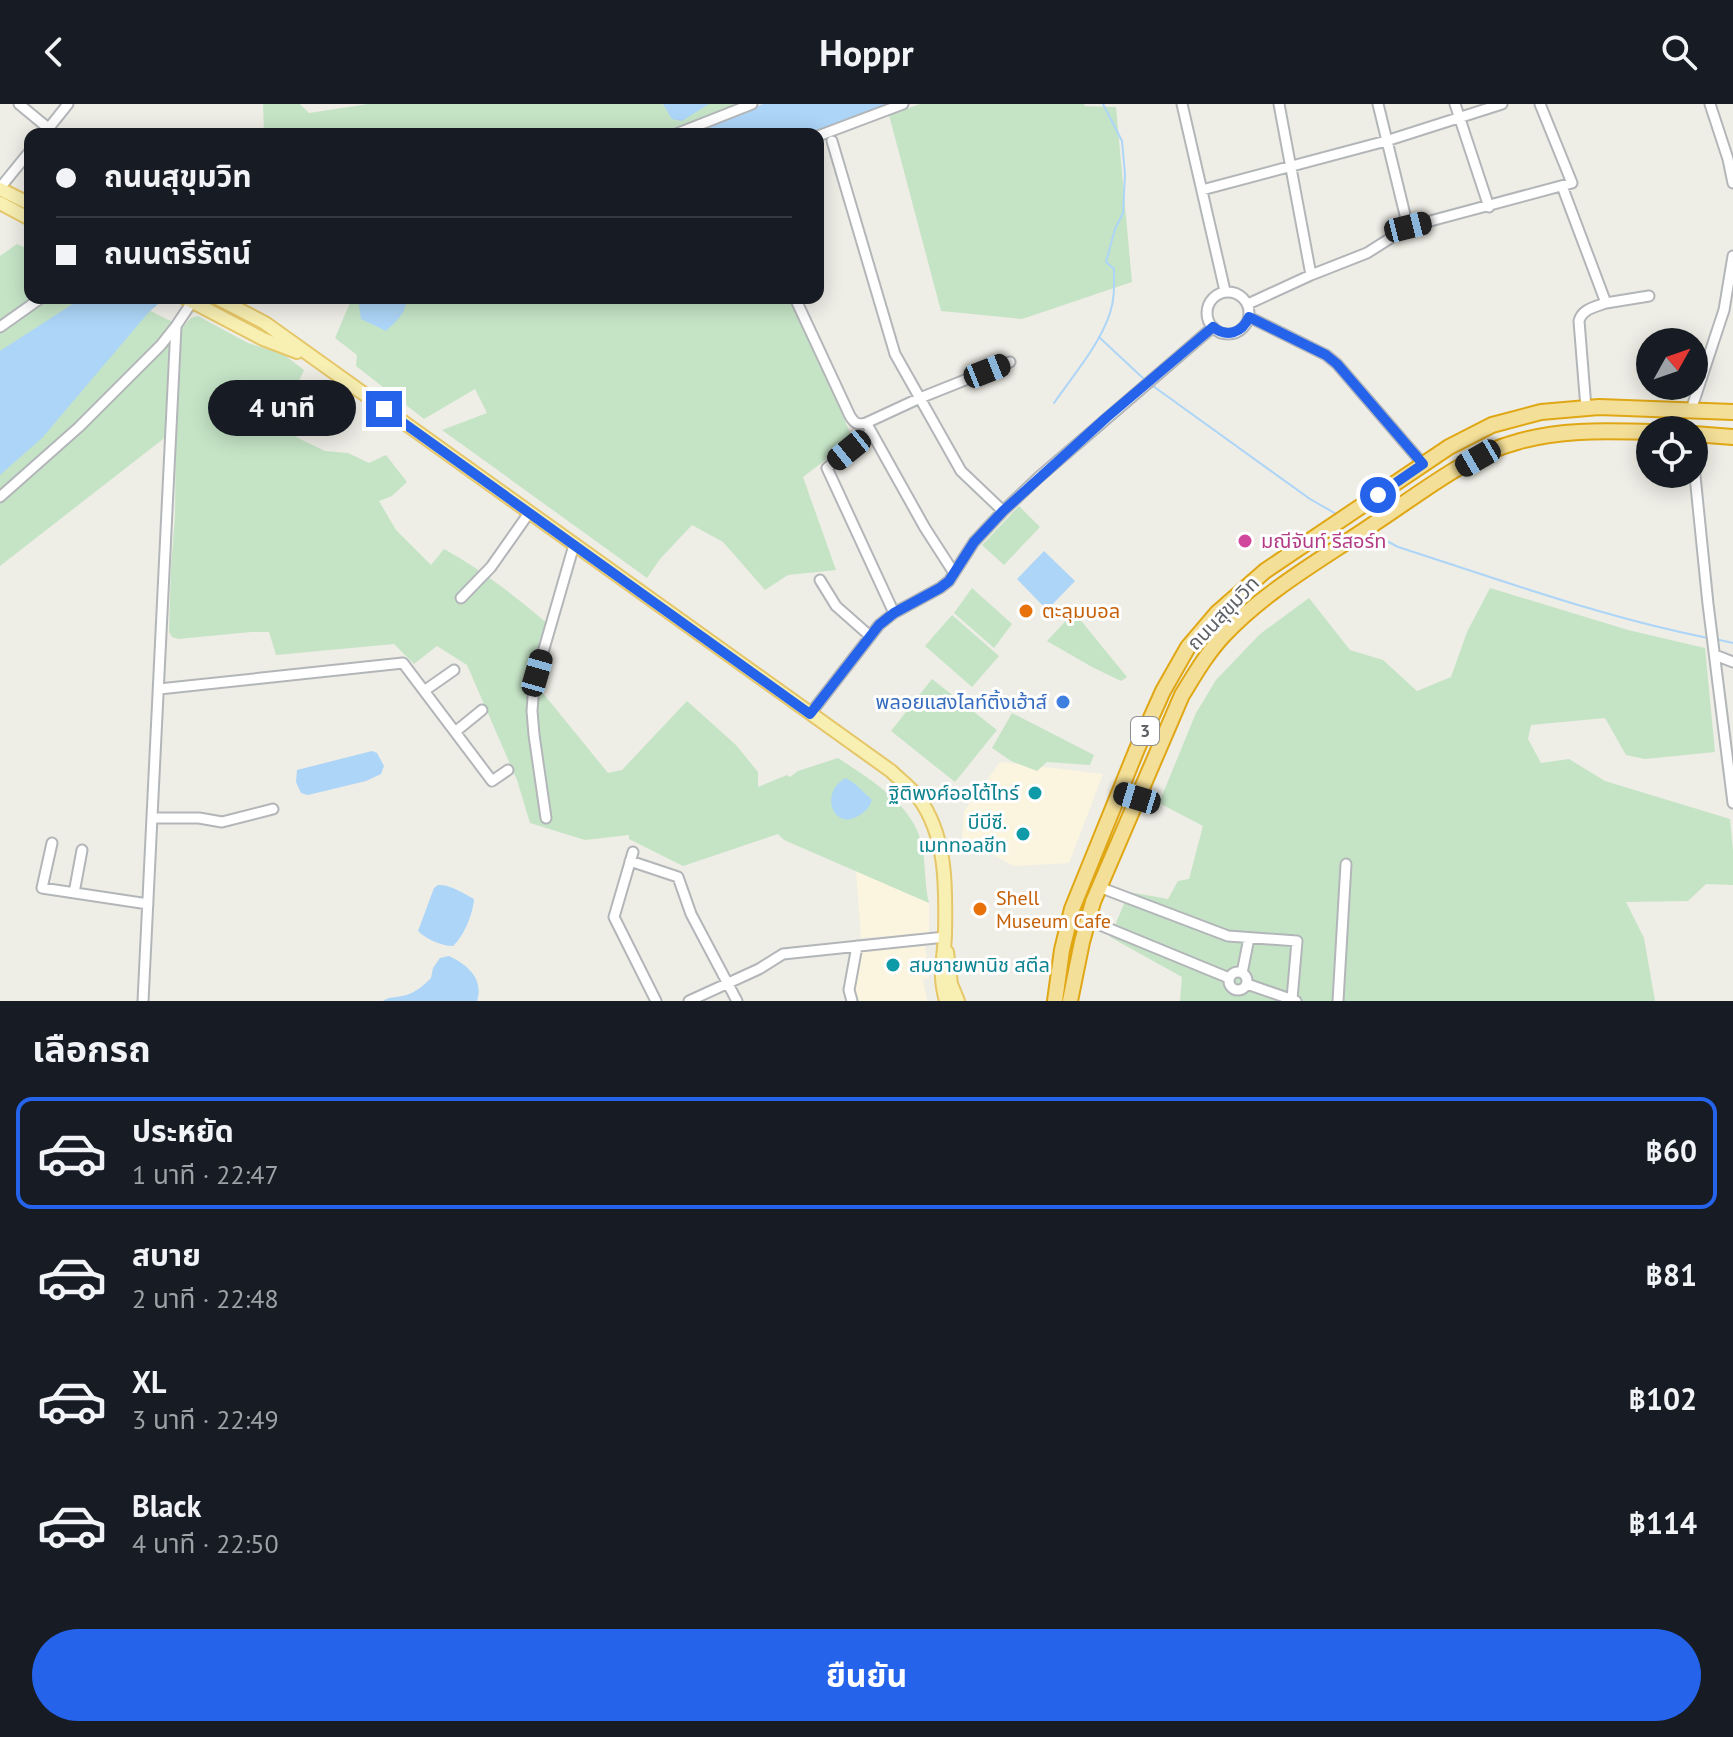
<!DOCTYPE html>
<html lang="th">
<head>
<meta charset="utf-8">
<style>
	:root { --surface:#171b24; --page:#20242c; --text:#f1f3f6; --muted:#9ea1a6; --line:#363941; --accent:#2563eb }
	body { margin:0; font-family:"PT Sans","Noto Sans Thai",sans-serif; background:var(--page); color:var(--text); height:100vh; display:flex; flex-direction:column; font-size:30px; white-space:nowrap }
	* { box-sizing:border-box; margin:0 }
	p { font-size:26px; color:var(--muted) }
	.icon { flex:none; width:44px; height:44px; fill:none; stroke:currentColor; stroke-width:2; stroke-linecap:round; stroke-linejoin:round }
	.map { position:relative; height:897px; overflow:hidden }
	.details { display:flex; flex-direction:column; background:var(--surface); flex:1 }
	.details>* { flex:none }
	.banner { position:absolute; left:24px; top:24px; width:800px; height:176px; border-radius:16px; box-shadow:0 4px 20px #0003; display:grid; align-content:center; height:176px; padding:0 32px; background:var(--surface) }
	.needle { width:52px; rotate:50deg }
	.tools { position:absolute; left:1636px; top:224px; display:grid; gap:16px }
	.tools a { display:grid; place-items:center; width:72px; height:72px; border-radius:50%; background:var(--surface); box-shadow:0 4px 20px #0003; font-size:40px }
	.end { position:absolute; width:36px; height:36px; margin:-18px; border:10px solid #2563eb; background:#fff; box-shadow:0 0 0 4px #fff }
	.from { border-radius:50% }
	.bubble { position:absolute; height:56px; border-radius:28px; background:var(--surface); box-shadow:0 4px 20px #0003; font-size:26px; font-weight:700; line-height:56px; text-align:center }
	.car { position:absolute; width:24px; height:48px; margin:-24px -12px; border-radius:10px; box-shadow:0 0 6px 2px #0007; background:linear-gradient(#222 24%,#8ab4d8 0 40%,#222 0 76%,#8ab4d8 0 86%,#222 0) }
	.banner b { display:flex; align-items:center; gap:28px; height:76px; font-size:30px }
	.banner b+b { border-top:2px solid var(--line) }
	.banner i { width:20px; height:20px; background:var(--text) }
	ul { padding:0; list-style:none }
	li { display:flex; align-items:center; gap:24px; height:112px; margin:0 16px 12px; padding:0 16px; border:4px solid transparent; border-radius:16px }
	li div { flex:1 }
	li b { display:block; font-size:30px }
	li em { font-style:normal; font-weight:700 }
	li.active { border-color:var(--accent) }
	li>.icon { width:72px; height:72px; stroke-width:1.5 }
	h2 { padding:0 32px; font-size:36px; line-height:96px }
	.primary-button { display:flex; gap:16px; margin-top:auto; padding:16px 32px }
	.primary-button a { flex:1; height:92px; border-radius:48px; background:var(--accent); color:#fff; font-size:32px; font-weight:700; line-height:92px; text-align:center }
	header { display:flex; justify-content:space-between; align-items:center; height:104px; padding:0 32px; background:var(--surface); font-size:36px; font-weight:700 }
	.map>svg:first-child { display:block }
</style>
</head>
<body>
<header><svg class="icon" aria-label="back" viewBox="0 0 24 24"><path d="M15 5l-7 7 7 7"/></svg>Hoppr<svg class="icon" aria-label="search" viewBox="0 0 24 24"><circle cx="10" cy="10" r="6"/><path d="M15 15l6 6"/></svg></header>
<div class="map">
<svg width="1733" height="897" viewBox="0 0 1733 897">
	<rect width="100%" height="100%" fill="#eeede6"/>
	<!-- commercial -->
	<path fill="#fbf5df" d="M 1000,658 L 1103,670 L 1069,759 L 1014,762 L 962,734 L 964,707 Z
		M 856,767 L 929,799 L 929,829 L 861,834 Z
		M 925,842 L 929,874 L 923,875 L 927,897 L 857,897 L 853,883 L 863,846 Z"/>
	<!-- green -->
	<path fill="#c5e4c6" d="M 263,0 L 300,0 L 309,9 L 368,0 L 740,0 L 663,30 L 264,30 Z
		M 920,0 L 1084,0 L 1085,2 L 1116,3 L 1132,178 L 1022,215 L 941,207 L 889,11 Z
		M 17,140 L 30,146 L 30,194 L 124,194 L 183,223 L 191,214 L 198,212 L 248,239 L 283,250 L 304,266 L 281,317 L 298,334 L 325,347 L 348,349 L 369,359 L 386,351 L 407,378 L 392,392 L 379,397 L 396,426 L 431,461 L 444,445 C 482,466 515,492 548,520 L 535,572 L 542,588 L 608,669 L 622,666 L 687,597 L 736,641 L 758,668 L 758,683 L 787,671 L 790,673 L 798,667 L 838,654 C 868,674 911,699 921,737 C 926,757 924,779 929,799 L 784,736 L 778,730 L 683,762 L 629,735 L 629,731 L 585,736 L 530,719 L 517,676 L 467,561 L 437,542 L 414,560 L 394,540 L 276,551 L 269,528 L 251,528 L 178,535 L 172,533 L 169,528 L 171,462 L 175,412 L 176,325 L 0,462 L 0,152 Z
		M 352,194 L 729,194 L 792,197 L 853,335 L 803,373 L 836,466 L 788,471 L 765,486 L 723,438 L 692,421 L 660,455 L 647,474 L 442,326 L 487,309 L 475,285 L 424,315 L 356,262 L 357,251 L 335,234 Z
		M 1019,402 L 1040,423 L 1004,461 L 982,441 Z
		M 972,484 L 1012,520 L 994,544 L 954,509 Z
		M 1490,484 L 1628,526 L 1705,544 L 1715,648 L 1645,655 L 1626,651 L 1605,614 L 1531,621 L 1528,635 L 1541,659 L 1569,655 L 1605,677 L 1730,715 L 1733,747 L 1733,781 L 1706,780 L 1688,797 L 1626,798 L 1644,834 L 1655,897 L 1180,897 L 1182,873 L 1110,833 L 1129,788 L 1168,795 L 1178,777 L 1189,775 L 1203,722 L 1159,699 L 1196,609 L 1216,576 L 1260,530 L 1309,494 L 1350,546 L 1383,556 L 1417,587 L 1451,573 L 1467,528 Z
		M 1074,508 L 1127,573 L 1121,577 L 1092,563 L 1047,537 Z
		M 952,511 L 999,552 L 972,583 L 925,542 Z
		M 932,575 L 997,626 L 955,678 L 891,627 Z
		M 1012,609 L 1094,651 L 1090,661 L 1047,658 L 1037,667 L 1011,657 L 992,644 Z"/>
	<!-- water -->
	<path fill="#add5f7" d="M 663,0 L 709,0 L 682,17 L 672,15 Z
		M 763,0 L 897,0 L 815,30 L 689,30 Z
		M 82,194 L 165,194 L 149,208 L 42,334 L 0,371 L 0,247 Z
		M 358,194 L 406,194 C 407,209 396,217 386,227 L 361,215 Z
		M 1044,447 L 1075,477 L 1047,506 L 1017,475 Z
		M 372,647 L 377,649 L 384,662 L 381,670 L 366,677 L 308,691 L 301,689 L 296,678 L 297,666 Z
		M 846,674 L 855,680 L 872,696 C 869,704 867,706 860,711 C 832,729 819,687 846,674 Z
		M 438,781 C 451,781 463,789 474,795 C 473,810 464,832 453,842 C 441,842 426,835 418,827 L 434,784 Z
		M 449,852 C 468,861 484,875 477,897 L 383,897 C 390,892 394,894 402,892 C 414,890 423,882 431,874 L 433,864 L 440,854 Z"/>
	<g fill="none" stroke-linecap="round" stroke-linejoin="round">
		<!-- stream -->
		<path stroke="#add5f7" stroke-width="2" d="M 1099,233 L 1145,276
			M 1153,282 L 1310,395 L 1338,411
			M 1054,299 C 1074,270 1099,242 1110,209 C 1115,194 1114,180 1114,165 L 1106,158 L 1115,125 L 1123,109 L 1125,70 L 1122,37 L 1103,0
			M 1372,429 L 1398,443 C 1501,476 1602,513 1708,534
			M 1715,535 L 1733,539"/>
		<!-- minor casing -->
		<g stroke="#b3b6b9" stroke-width="13">
			<path id="minor" d="M 19,0 L 48,24
				M 1182,0 L 1225,187
				M 1279,0 L 1311,171
				M 1378,0 L 1408,123
				M 1455,0 L 1489,103
				M 1710,0 L 1728,55 L 1733,79
				M 44,30 L 68,0
				M 676,30 L 752,0
				M 818,32 L 903,0
				M 832,37 L 895,250 L 961,367 L 1003,407
				M 1562,82 L 1606,199 C 1595,203 1582,205 1579,217 L 1586,304
				M 0,84 L 30,47
				M 1202,86 L 1386,37 L 1502,0
				M1207 209a21 21 0 1 1 42 0a21 21 0 1 1-42 0Z
				M 795,194 L 850,312 C 855,320 858,321 866,319 L 920,294 L 1010,258
				M 1606,199 L 1649,192
				M 1248,200 L 1311,171 L 1367,149 L 1408,123 L 1572,79 L 1540,0
				M 1249,213 L 1326,251 L 1337,260 L 1423,360
				M 0,223 L 41,194
				M 1691,306 L 1724,206 L 1733,152
				M 868,322 L 925,424 L 954,469
				M 871,328 L 827,364 L 894,509
				M 1694,362 L 1708,500 L 1733,699
				M 0,393 L 79,323 L 161,241 L 176,222
				M 820,476 L 836,502 L 870,532
				M 461,494 L 491,463 L 529,409
				M 1715,551 L 1733,558
				M 159,585 L 403,559 L 492,677 L 508,666
				M 424,587 L 454,566
				M 810,610 L 879,521 L 894,509 L 940,484 L 949,477 L 974,438 L 1003,407 L 1039,373 L 1213,223
				M 455,628 L 482,606
				M 152,714 L 199,714 L 222,718 L 273,705
				M 546,714 L 534,631 L 532,607 L 533,593 L 537,569 L 574,441
				M 52,739 L 42,784 L 148,800
				M 633,748 L 614,813 L 656,897
				M 630,757 L 678,773 L 691,810 L 737,897
				M 1099,783 L 1228,832 L 1297,837 L 1292,895
				M 74,789 L 82,746
				M 1088,816 L 1229,874
				M1229 877a9 9 0 1 1 18 0a9 9 0 1 1-18 0Z
				M 1242,869 L 1249,834
				M 1247,880 L 1296,897
				M 143,897 L 176,222 L 192,198
				M 689,897 L 759,865 L 783,850 L 945,833
				M 852,897 L 849,886 L 857,842
				M 1338,897 L 1346,760"/>
		</g>
		<!-- major casing -->
		<g stroke="#e5c669" stroke-width="16">
			<path id="major" d="M 0,85 L 30,100
				M 0,99 L 30,115
				M 185,194 L 263,235 L 297,248
				M 217,194 L 265,219 L 891,667 C 899,675 910,683 918,693 C 947,732 946,783 945,830 C 944,858 938,868 946,897
				M 947,848 L 951,880 L 958,897"/>
		</g>
		<!-- highway casing -->
		<g stroke="#e0a715" stroke-width="18">
			<path id="highway" d="M 1694,330 L 1733,333
				M 1055,897 L 1062,846 L 1072,805 L 1137,645 L 1163,587 L 1188,543 L 1217,509 L 1265,467 L 1449,343 L 1492,321 L 1541,308 L 1599,303 L 1733,308
				M 1070,897 L 1082,838 L 1093,798 L 1182,591 C 1195,570 1207,549 1224,531 C 1266,486 1324,454 1375,419 C 1418,391 1467,351 1517,338 C 1561,325 1605,327 1650,328"/>
		</g>
		<!-- minor -->
		<use href="#minor" stroke="#fff" stroke-width="9"/>
		<!-- major -->
		<use href="#major" stroke="#f8efb2" stroke-width="12"/>
		<!-- highway -->
		<use href="#highway" stroke="#f4df98" stroke-width="14"/>
	</g>
	<g fill="none" stroke-linecap="round" stroke-linejoin="round">
		<!-- route -->
		<path stroke="#2563eb" stroke-width="10" d="M 384,305 L 810,610 L 879,521 L 894,509 L 940,484 L 949,477 L 974,438 L 1003,407 L 1107,313 L 1213,223 C 1227,234 1242,229 1249,213 L 1326,251 L 1337,260 L 1423,360 L 1378,391"/>
	</g>
	<!-- markers -->
	<circle fill="#d1479c" stroke="#fff" stroke-width="3" cx="1245" cy="437" r="8"/>
	<g fill="#e8710a" stroke="#fff" stroke-width="3">
		<circle cx="1026" cy="507" r="8"/>
		<circle cx="980" cy="805" r="8"/>
	</g>
	<circle fill="#3f7fe0" stroke="#fff" stroke-width="3" cx="1063" cy="598" r="8"/>
	<g fill="#0f9aa8" stroke="#fff" stroke-width="3">
		<circle cx="1035" cy="689" r="8"/>
		<circle cx="1023" cy="730" r="8"/>
		<circle cx="893" cy="861" r="8"/>
	</g>
	<g text-anchor="middle" stroke-width="6" stroke-linejoin="round" paint-order="stroke">
		<!-- shield labels -->
		<rect fill="#fff" stroke="#8e9093" stroke-width="2" x="1131" y="613" width="28" height="28" rx="6"/>
		<g font-size="18" font-weight="bold" fill="#5e6165">
			<text x="1145" y="633">3</text>
		</g>
		<!-- hotel labels -->
		<g font-size="20" fill="#b23c85" stroke="#fff" text-anchor="start">
			<text x="1261" y="444">มณีจันท์ รีสอร์ท</text>
		</g>
		<!-- food labels -->
		<g font-size="20" fill="#c56008" stroke="#fff" text-anchor="start">
			<text x="1042" y="514">ตะลุมบอล</text>
			<text x="996" y="801">Shell<tspan x="996" dy="23">Museum Cafe</tspan></text>
		</g>
		<!-- street labels -->
		<g font-size="20" fill="#5e6165" stroke="#fff">
			<text transform="translate(1223 509) rotate(-46)" y="7">ถนนสุขุมวิท</text>
		</g>
		<!-- shop labels -->
		<g font-size="20" fill="#366cbe" stroke="#fff" text-anchor="end">
			<text x="1047" y="605">พลอยแสงไลท์ติ้งเฮ้าส์</text>
		</g>
		<!-- culture labels -->
		<g font-size="20" fill="#0d838f" stroke="#fff" text-anchor="end">
			<text x="1019" y="696">ฐิติพงศ์ออโต้ไทร์</text>
			<text x="1007" y="725">บีบีซี.<tspan x="1007" dy="23">เมททอลชีท</tspan></text>
			<text x="909" y="868" text-anchor="start">สมชายพานิช สตีล</text>
		</g>
	</g>
</svg>
<div class="tools">
<a><svg class="needle" viewBox="-14 -14 28 28"><path d="M0-13l5 13h-10z" fill="#e53935"/><path d="M0 13l5-13h-10z" fill="#9ea1a6"/></svg></a>
<a><svg class="icon" aria-label="locate" viewBox="0 0 24 24"><circle cx="12" cy="12" r="6"/><path d="M12 2v4M12 18v4M2 12h4M18 12h4"/></svg></a>
</div>
<i class="end from" style="left:1378px;top:391px"></i>
<i class="end" style="left:384px;top:305px"></i>
<div class="bubble" style="left:208px;top:276px;width:148px">4 นาที</div>
<i class="car" style="left:1408px;top:123px;rotate:76deg"></i>
<i class="car" style="left:987px;top:267px;rotate:68deg"></i>
<i class="car" style="left:849px;top:346px;rotate:231deg"></i>
<i class="car" style="left:1478px;top:354px;rotate:240deg"></i>
<i class="car" style="left:537px;top:569px;rotate:16deg"></i>
<i class="car" style="left:1137px;top:694px;rotate:287deg"></i>
<div class="banner">
<b><i class="from"></i>ถนนสุขุมวิท</b>
<b><i></i>ถนนตรีรัตน์</b>
</div>
</div>
<section class="details">
<h2>เลือกรถ</h2>
<ul>
<li class="active"><svg class="icon" aria-label="car" viewBox="0 0 24 24"><path d="M5 17H2v-5l4-1 3-4h7l3 4 3 1v5h-3M9 17h6M6 11h13"/><circle cx="7" cy="17" r="2"/><circle cx="17" cy="17" r="2"/></svg><div><b>ประหยัด</b><p>1 นาที · 22:47</p></div><em>฿60</em></li>
<li><svg class="icon" aria-label="car" viewBox="0 0 24 24"><path d="M5 17H2v-5l4-1 3-4h7l3 4 3 1v5h-3M9 17h6M6 11h13"/><circle cx="7" cy="17" r="2"/><circle cx="17" cy="17" r="2"/></svg><div><b>สบาย</b><p>2 นาที · 22:48</p></div><em>฿81</em></li>
<li><svg class="icon" aria-label="car" viewBox="0 0 24 24"><path d="M5 17H2v-5l4-1 3-4h7l3 4 3 1v5h-3M9 17h6M6 11h13"/><circle cx="7" cy="17" r="2"/><circle cx="17" cy="17" r="2"/></svg><div><b>XL</b><p>3 นาที · 22:49</p></div><em>฿102</em></li>
<li><svg class="icon" aria-label="car" viewBox="0 0 24 24"><path d="M5 17H2v-5l4-1 3-4h7l3 4 3 1v5h-3M9 17h6M6 11h13"/><circle cx="7" cy="17" r="2"/><circle cx="17" cy="17" r="2"/></svg><div><b>Black</b><p>4 นาที · 22:50</p></div><em>฿114</em></li>
</ul>
<div class="primary-button"><a>ยืนยัน</a></div>
</section>
</body>
</html>
